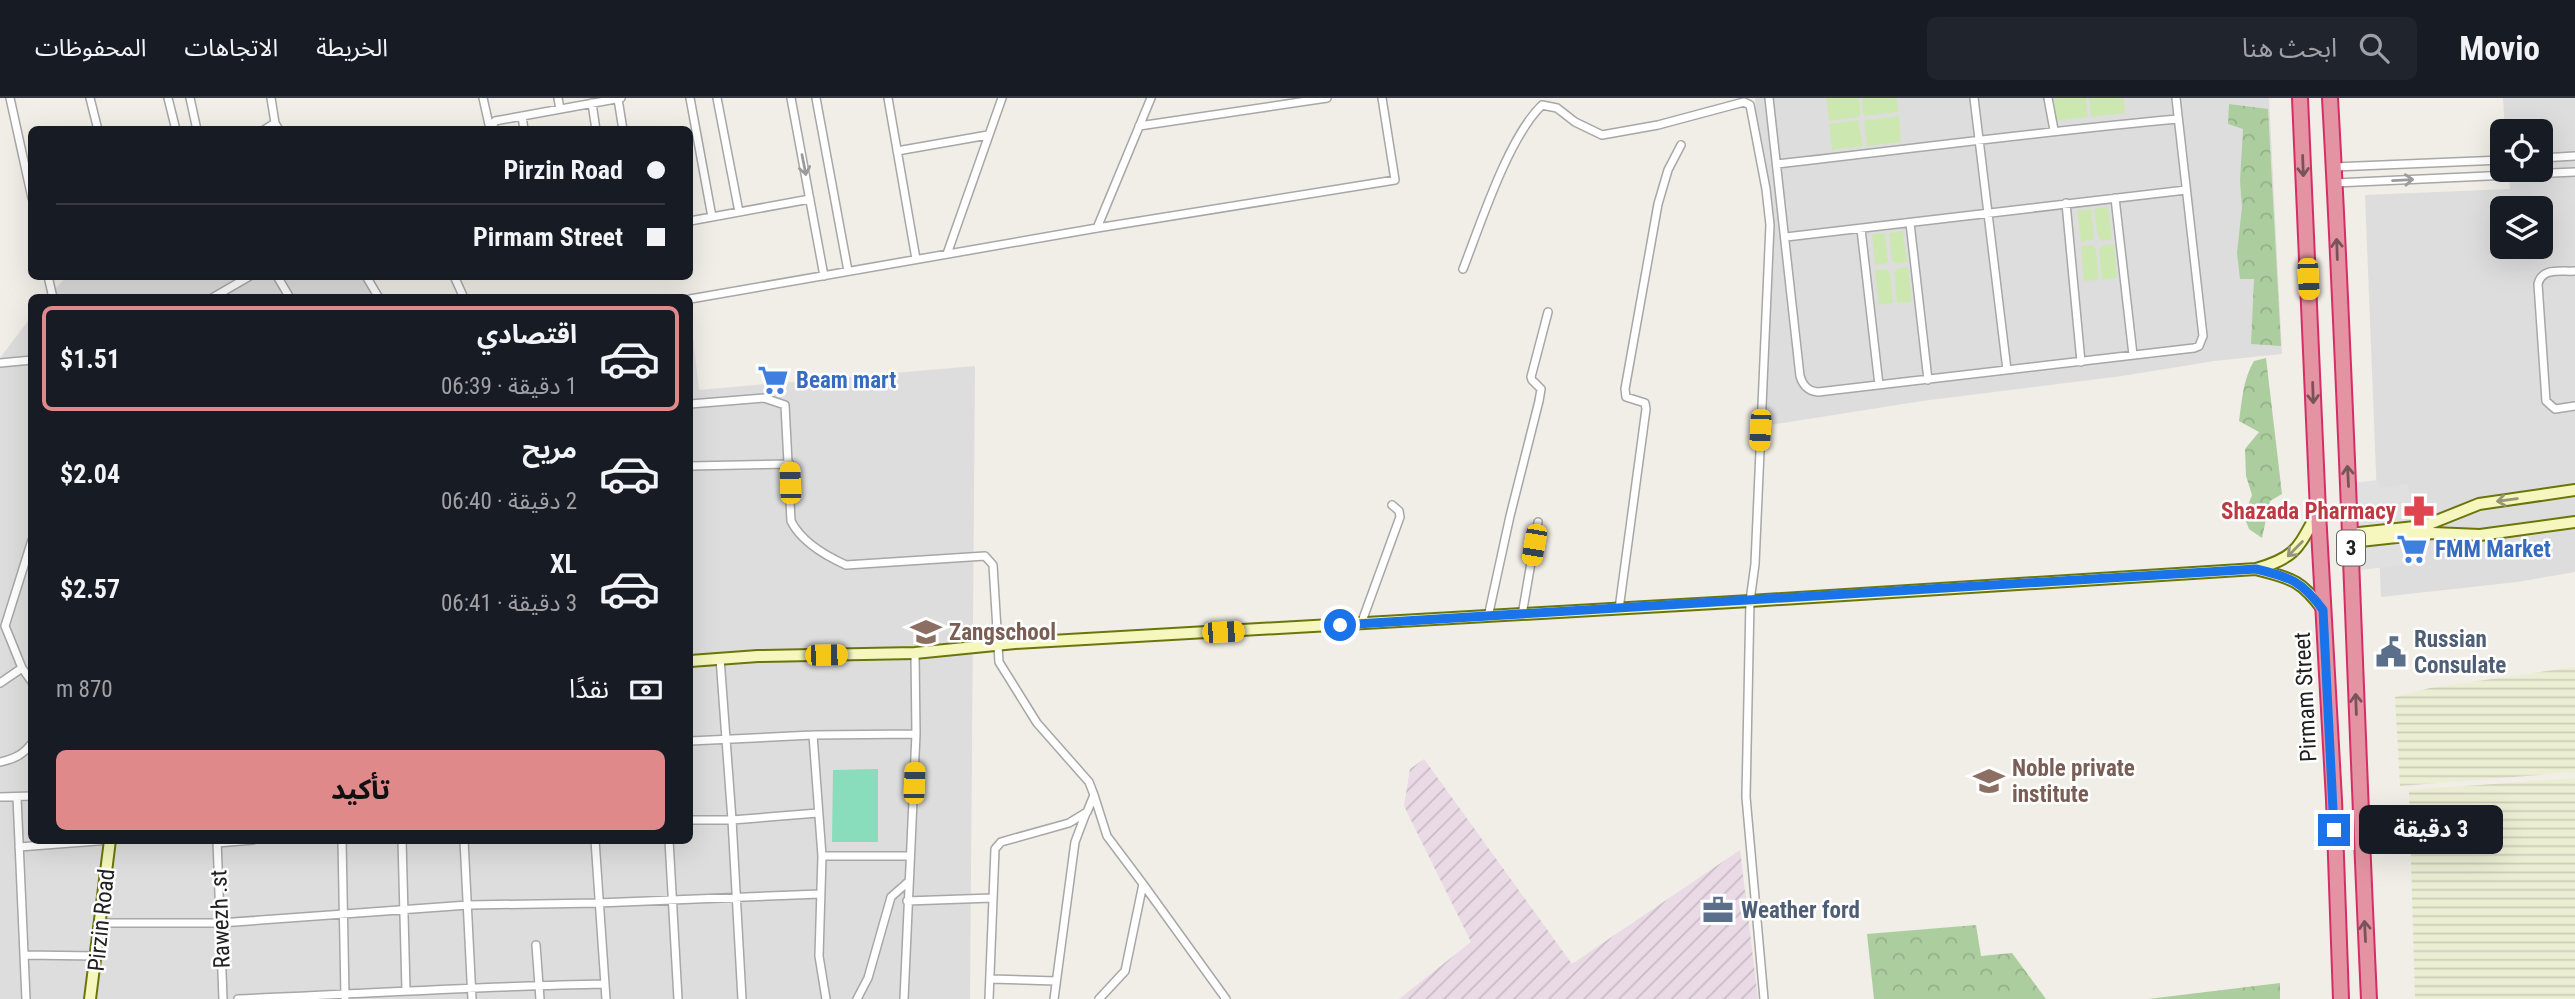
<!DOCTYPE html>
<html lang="ar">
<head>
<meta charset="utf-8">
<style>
	:root { --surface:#171b24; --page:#20242c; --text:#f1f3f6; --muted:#9ea1a6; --line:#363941; --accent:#df898b }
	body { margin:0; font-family:"Roboto Condensed","Noto Sans Arabic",sans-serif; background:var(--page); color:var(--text); direction:rtl; height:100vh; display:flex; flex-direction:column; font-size:26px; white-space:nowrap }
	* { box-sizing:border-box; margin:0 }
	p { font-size:23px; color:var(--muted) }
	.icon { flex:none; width:38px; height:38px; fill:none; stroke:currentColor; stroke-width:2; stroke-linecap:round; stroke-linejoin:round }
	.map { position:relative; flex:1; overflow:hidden; direction:ltr }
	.sheet { position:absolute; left:28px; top:196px; width:665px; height:550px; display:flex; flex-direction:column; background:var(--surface); border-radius:10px; box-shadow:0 7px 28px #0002; direction:rtl }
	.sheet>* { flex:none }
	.banner { position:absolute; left:28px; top:28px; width:665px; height:154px; border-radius:10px; box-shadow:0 7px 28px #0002; direction:rtl; display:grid; align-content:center; height:154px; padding:0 28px; background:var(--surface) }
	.controls { position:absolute; left:2490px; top:21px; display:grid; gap:14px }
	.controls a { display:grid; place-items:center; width:63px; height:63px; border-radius:10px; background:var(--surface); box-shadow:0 7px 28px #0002; font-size:35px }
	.end { position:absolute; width:32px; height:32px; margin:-16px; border:9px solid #1a73e8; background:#fff; box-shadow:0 0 0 4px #fff }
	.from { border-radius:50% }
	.bubble { position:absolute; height:49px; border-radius:10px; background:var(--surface); box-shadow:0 7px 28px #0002; font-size:23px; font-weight:700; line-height:49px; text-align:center; direction:rtl }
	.car { position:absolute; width:21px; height:42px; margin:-21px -10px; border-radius:9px; box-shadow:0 0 5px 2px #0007; background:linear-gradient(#f5c518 24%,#345 0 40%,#f5c518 0 76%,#345 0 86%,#f5c518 0) }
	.banner b { display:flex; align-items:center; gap:24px; height:66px; font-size:26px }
	.banner b+b { border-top:2px solid var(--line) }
	.banner i { width:18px; height:18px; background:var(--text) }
	ul { padding:12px 0 0; list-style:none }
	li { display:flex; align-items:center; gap:21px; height:105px; margin:0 14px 10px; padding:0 14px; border:4px solid transparent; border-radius:10px }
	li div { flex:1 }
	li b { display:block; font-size:26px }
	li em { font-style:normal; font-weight:700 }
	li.on { border-color:var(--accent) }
	li>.icon { width:63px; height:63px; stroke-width:1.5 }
	.pay { display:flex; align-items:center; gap:18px; height:77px; padding:0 28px; font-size:26px }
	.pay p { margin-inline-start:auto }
	.primary-button { display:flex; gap:14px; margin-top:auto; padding:14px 28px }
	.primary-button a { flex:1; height:80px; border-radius:10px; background:var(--accent); color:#111; font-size:28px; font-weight:700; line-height:80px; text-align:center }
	header { display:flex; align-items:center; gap:42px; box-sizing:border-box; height:98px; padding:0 35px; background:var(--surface); border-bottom:2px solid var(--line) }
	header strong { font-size:33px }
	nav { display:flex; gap:38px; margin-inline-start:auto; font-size:24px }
	.search { width:490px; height:63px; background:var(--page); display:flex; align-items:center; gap:18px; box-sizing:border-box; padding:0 24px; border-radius:10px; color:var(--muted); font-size:26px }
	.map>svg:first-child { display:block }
</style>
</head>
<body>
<header>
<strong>Movio</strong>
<div class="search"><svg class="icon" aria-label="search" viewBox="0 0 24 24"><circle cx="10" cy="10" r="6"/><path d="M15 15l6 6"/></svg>ابحث هنا</div>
<nav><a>الخريطة</a><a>الاتجاهات</a><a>المحفوظات</a></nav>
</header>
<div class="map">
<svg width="2575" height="901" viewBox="0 0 2575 901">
	<defs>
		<pattern id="industrial-furrows" width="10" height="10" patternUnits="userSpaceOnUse" patternTransform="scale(1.75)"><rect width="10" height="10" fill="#e9dae6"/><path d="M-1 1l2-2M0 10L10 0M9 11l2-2" fill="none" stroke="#c8bbc5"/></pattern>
		<pattern id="farmland-rules" width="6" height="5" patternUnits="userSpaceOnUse" patternTransform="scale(1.75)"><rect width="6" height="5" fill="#eceed4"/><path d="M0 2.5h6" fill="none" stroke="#caccb6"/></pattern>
		<pattern id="forest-crowns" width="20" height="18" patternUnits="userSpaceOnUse" patternTransform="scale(1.75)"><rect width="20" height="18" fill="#acce9e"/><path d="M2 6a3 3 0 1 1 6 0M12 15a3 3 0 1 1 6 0" fill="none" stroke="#94b188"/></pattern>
	</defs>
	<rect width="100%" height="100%" fill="#f1ede7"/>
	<!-- residential -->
	<path fill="#dedddd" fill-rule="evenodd" d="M 1755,0 L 2269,0 L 2282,256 L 2214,263 L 2122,278 L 1922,303 L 1763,328 L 1771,121 L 1760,86 Z
		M 2503,0 L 2575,0 L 2575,474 L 2517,484 L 2381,499 L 2365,97 L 2510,91 L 2508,72 L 2541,72 L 2541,33 L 2505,33 ZM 2502,110 L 2541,110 L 2541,149 L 2502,149 Z
		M 67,178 L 365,179 L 377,200 L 47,200 Z
		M 690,212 L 699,292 L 975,268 L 970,901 L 0,901 L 0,260 L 31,219 L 32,742 L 690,742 Z"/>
	<!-- industrial -->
	<path fill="url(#industrial-furrows)" d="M 1424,661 L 1572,866 L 1740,752 L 1758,901 L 1399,901 L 1471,844 L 1404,708 L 1410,671 Z"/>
	<!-- farmland -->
	<path fill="url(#farmland-rules)" d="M 2575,569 L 2575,674 L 2400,688 L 2395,599 L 2430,590 Z
		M 2575,680 L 2575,901 L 2415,901 L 2409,692 Z"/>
	<!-- forest -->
	<path fill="url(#forest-crowns)" d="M 2229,6 L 2268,11 L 2281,248 L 2251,246 L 2254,181 L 2240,181 L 2237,155 L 2242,109 L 2240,83 L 2243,31 L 2228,26 Z
		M 2266,260 L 2282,396 L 2270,403 L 2262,440 L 2249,431 L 2244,418 L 2252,397 L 2246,378 L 2245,351 L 2259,334 L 2239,323 C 2242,303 2243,281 2254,263 Z
		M 2396,719 L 2394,739 L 2379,738 L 2377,730 Z
		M 1976,827 L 1981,858 L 2012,855 L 2046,901 L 1874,901 L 1867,836 Z
		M 2280,885 L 2280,901 L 2148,901 Z"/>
	<!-- garden -->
	<path fill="#cce8b0" d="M 1826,0 L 1859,0 L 1861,16 L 1858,19 L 1829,23 Z
		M 1862,0 L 1897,0 L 1898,14 L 1866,18 L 1863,16 Z
		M 2054,0 L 2086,0 L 2088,19 L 2056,23 Z
		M 2089,0 L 2124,0 L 2125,15 L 2091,19 Z
		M 1899,18 L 1901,44 L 1867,48 L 1864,24 L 1866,22 Z
		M 1858,22 L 1863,48 L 1832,52 L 1829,26 Z
		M 2108,109 L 2112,141 L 2102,143 L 2098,139 L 2094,111 Z
		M 2091,111 L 2094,140 L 2092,142 L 2081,144 L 2077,112 Z
		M 1903,133 L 1907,165 L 1896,166 L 1892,163 L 1889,135 Z
		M 1885,135 L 1888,165 L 1875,167 L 1872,136 Z
		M 2114,146 L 2117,180 L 2102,182 L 2099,151 L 2104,147 Z
		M 2091,147 L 2096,151 L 2099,182 L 2084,183 L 2081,148 Z
		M 1908,169 L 1912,204 L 1897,205 L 1894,175 L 1898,170 Z
		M 1886,171 L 1890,175 L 1893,205 L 1879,207 L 1875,172 Z"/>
	<!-- pitch -->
	<path fill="#89dcbc" d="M 878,671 L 878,744 L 832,744 L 833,672 Z"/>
	<!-- parking -->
	<path fill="#e0e0e0" d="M 2378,382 L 2380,390 L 2408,386 L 2412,420 L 2406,421 L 2411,466 L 2360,472 L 2354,385 Z"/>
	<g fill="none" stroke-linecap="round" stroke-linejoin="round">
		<!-- street casing -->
		<g stroke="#a7a7a7" stroke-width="10">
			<path id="street" d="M 10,0 L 32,100
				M 90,0 L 98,32
				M 168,0 L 176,32
				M 190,0 L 197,32
				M 271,0 L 275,25 L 279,32
				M 483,0 L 490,31
				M 558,0 L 560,11
				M 690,0 L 712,119
				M 717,0 L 739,114
				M 791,0 L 824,178
				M 816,0 L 848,173
				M 888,0 L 916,161
				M 1769,0 L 1800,278 C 1803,288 1808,293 1818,294 L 2194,250 L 2199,248 L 2203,238 L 2176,0
				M 1974,0 L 2007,272
				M 2048,0 L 2054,32
				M 618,1 L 623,32
				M 592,5 L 596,32
				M 522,18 L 524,32
				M 1139,28 L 1327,0
				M 264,32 L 275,25
				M 491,32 L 495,23 L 621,0
				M 897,53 L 988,37
				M 2541,60 L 2575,58
				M 1777,66 C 1911,51 2044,33 2178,21
				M 2334,69 L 2502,62
				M 2335,85 L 2575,74
				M 2115,100 L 2133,257
				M 2066,105 L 2081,264
				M 690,123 L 810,101
				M 1910,125 L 1928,282
				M 1097,130 L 1151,0
				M 1861,131 L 1879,287
				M 1786,139 L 2186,92
				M 947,156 L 1002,0
				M 1463,171 C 1481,125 1508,40 1542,7 L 1557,10 L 1575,24 L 1602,37 L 1658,27 L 1744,4 L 1750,7 L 1766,91 L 1770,127 L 1755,466 L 1750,503 L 1746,699 L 1764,901
				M 2575,173 C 2561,174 2542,169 2538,186 L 2546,303 L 2555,311 L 2575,308
				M 48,178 L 53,200
				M 277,178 L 290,200
				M 366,178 L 379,200
				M 454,178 L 464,200
				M 212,200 L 250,178
				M 690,201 L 1097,130 L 1395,82 L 1382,0
				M 0,265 L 32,262
				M 690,306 L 764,300 L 785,307 L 791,423 C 801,443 826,458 846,467 L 985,458 L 993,467 L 999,564 L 1037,625 L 1089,684 L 1094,697 L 1087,714 L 1069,725 L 1001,744 L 995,751 L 989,901
				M 690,368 L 790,366
				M 32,442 L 5,528 L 22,570 L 32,584
				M 1619,511 L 1646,311 L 1645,305 L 1626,299 L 1625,291 L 1658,106 L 1668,72 L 1681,47
				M 1522,517 L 1538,424
				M 1488,519 L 1510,418 L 1539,303 L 1541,291 L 1532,282 L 1531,279 L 1548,214
				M 1361,526 L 1400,419 L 1399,413 L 1392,407
				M 720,560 L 732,722 L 742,901
				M 0,585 L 22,570
				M 813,637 L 822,758 L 819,858 L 826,901
				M 690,643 L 813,637 L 916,636
				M 0,664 C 14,661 23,657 32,645
				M 1094,697 L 1107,738 L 1143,786 L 1125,873 L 1099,901
				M 0,699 L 32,698
				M 17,699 L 26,901
				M 690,722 L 732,722 L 818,715
				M 217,742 L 223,901
				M 342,742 L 345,899
				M 402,742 L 406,892
				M 464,742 L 472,901
				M 595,742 L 606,901
				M 669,742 L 678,901
				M 217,745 L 253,742
				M 19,749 L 110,742
				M 822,758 L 910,758
				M 1143,786 L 1226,901
				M 907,803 L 992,800
				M 101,825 L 220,825 L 468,807 L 598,805 L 820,796
				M 536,847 L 540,901
				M 24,857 L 97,858
				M 990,881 L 1056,883
				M 238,901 C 361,896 482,888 605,886
				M 857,901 L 868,880 L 891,799 L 908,784
				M 904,901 L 916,636 L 915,555
				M 1054,901 L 1075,744 L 1086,715"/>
		</g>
		<!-- secondary casing -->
		<g stroke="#6a7609" stroke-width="14">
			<path id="secondary" d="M 2350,436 L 2424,428 L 2479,406 L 2575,392
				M 2351,444 L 2433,435 L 2480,437 L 2575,424
				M 2259,472 C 2292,480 2303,484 2323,512
				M 690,563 L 758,558 L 915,555 L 1015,545 L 1750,503 L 2256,471 C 2298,459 2298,449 2318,414
				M 90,901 L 110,742"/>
		</g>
		<!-- highway casing -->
		<g stroke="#d52e67" stroke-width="18">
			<path id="highway" d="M 2300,0 L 2318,414 L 2334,702 L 2341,901
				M 2330,0 C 2347,300 2355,601 2369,901"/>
		</g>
		<!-- street -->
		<use href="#street" stroke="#fff" stroke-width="7"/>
		<!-- secondary -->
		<use href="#secondary" stroke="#f5f7be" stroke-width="10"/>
		<!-- highway -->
		<use href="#highway" stroke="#e493a2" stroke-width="14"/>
	</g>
	<!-- one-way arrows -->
	<defs><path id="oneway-shaft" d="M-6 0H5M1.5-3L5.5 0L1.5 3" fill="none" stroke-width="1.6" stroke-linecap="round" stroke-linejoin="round" transform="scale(1.75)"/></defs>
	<g stroke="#9b9b9b">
		<use href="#oneway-shaft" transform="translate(804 67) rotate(79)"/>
		<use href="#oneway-shaft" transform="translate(2403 82) rotate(-3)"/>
	</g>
	<g stroke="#78545a">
		<use href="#oneway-shaft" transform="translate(2303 68) rotate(88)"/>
		<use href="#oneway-shaft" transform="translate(2337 151) rotate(-92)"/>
		<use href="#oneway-shaft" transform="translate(2313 295) rotate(88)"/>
		<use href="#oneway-shaft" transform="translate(2348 378) rotate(-93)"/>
		<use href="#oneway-shaft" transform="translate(2356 606) rotate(-92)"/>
		<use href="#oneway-shaft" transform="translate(2365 833) rotate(-93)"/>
	</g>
	<g stroke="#959677">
		<use href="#oneway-shaft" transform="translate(2507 402) rotate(172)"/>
		<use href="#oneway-shaft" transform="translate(2295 451) rotate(135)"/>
	</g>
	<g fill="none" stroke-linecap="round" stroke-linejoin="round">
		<!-- route -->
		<path stroke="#1a73e8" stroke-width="9" d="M 1340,527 L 2256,471 C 2290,479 2302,483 2323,512 L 2334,732"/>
	</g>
	<!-- icons -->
	<defs>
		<g id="supermarket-bare" transform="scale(2.415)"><path d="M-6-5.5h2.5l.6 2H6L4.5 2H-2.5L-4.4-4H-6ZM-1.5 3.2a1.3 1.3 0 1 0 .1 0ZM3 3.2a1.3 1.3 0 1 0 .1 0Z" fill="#3f7fe0" stroke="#fff" stroke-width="2.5" paint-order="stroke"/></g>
		<g id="pharmacy-bare" transform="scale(2.415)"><path d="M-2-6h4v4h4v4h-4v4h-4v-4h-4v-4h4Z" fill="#e0444e" stroke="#fff" stroke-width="2.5" paint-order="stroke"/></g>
		<g id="school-bare" transform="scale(2.415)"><path d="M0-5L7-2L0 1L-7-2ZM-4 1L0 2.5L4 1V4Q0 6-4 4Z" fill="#8d6e63" stroke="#fff" stroke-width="2.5" paint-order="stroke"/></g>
		<g id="civic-bare" transform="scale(2.415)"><path d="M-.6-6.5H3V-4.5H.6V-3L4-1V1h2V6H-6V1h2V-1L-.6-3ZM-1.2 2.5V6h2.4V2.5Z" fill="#5c6f8a" stroke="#fff" stroke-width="2.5" paint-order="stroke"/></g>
		<g id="office-bare" transform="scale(2.415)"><path d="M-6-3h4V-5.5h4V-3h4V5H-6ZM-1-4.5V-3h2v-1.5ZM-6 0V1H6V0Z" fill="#5c6f8a" stroke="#fff" stroke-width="2.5" paint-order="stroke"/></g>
	</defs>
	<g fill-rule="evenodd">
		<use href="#supermarket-bare" x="773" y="282"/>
		<use href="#pharmacy-bare" x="2419" y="413"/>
		<use href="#supermarket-bare" x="2412" y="451"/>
		<use href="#school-bare" x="926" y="534"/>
		<use href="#civic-bare" x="2391" y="554"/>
		<use href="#school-bare" x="1989" y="683"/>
		<use href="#office-bare" x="1718" y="812"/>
	</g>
	<g text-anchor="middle" stroke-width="5" stroke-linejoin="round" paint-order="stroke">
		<!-- shield labels -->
		<rect fill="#fff" stroke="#636363" stroke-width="2" x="2337" y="432.5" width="28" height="35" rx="5"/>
		<g font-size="21" font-weight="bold" fill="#202020">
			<text x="2351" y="457">3</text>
		</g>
		<!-- shop labels -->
		<g font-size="23" font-weight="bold" fill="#366cbe" stroke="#fff" text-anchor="start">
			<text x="796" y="290">Beam mart</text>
			<text x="2435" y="459">FMM Market</text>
		</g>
		<!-- health labels -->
		<g font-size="23" font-weight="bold" fill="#be3a42" stroke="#fff" text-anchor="end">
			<text x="2396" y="421">Shazada Pharmacy</text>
		</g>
		<!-- education labels -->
		<g font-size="23" font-weight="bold" fill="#785e54" stroke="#fff" text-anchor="start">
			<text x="949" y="542">Zangschool</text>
			<text x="2012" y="678">Noble private<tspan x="2012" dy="26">institute</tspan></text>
		</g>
		<!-- service labels -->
		<g font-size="23" font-weight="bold" fill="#4e5e75" stroke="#fff" text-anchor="start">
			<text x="2414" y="549">Russian<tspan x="2414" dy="26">Consulate</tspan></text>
			<text x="1741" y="820">Weather ford</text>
		</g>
		<!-- street labels -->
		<g font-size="23" fill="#202020" stroke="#fff">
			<text transform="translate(2305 599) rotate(-93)" y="8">Pirmam Street</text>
			<text transform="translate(220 821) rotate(-92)" y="8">Rawezh .st</text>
			<text transform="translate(101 822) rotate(-84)" y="8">Pirzin Road</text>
		</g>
	</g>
</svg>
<div class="controls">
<a><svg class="icon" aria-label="locate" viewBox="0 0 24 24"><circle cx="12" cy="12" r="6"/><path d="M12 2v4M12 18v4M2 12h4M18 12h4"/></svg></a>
<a><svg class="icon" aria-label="layers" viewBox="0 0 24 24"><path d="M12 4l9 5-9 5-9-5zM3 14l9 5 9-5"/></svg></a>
</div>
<i class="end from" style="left:1340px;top:527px"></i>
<i class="end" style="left:2334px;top:732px"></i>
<div class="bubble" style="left:2359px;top:707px;width:144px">3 دقيقة</div>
<i class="car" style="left:2308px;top:181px;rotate:177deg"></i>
<i class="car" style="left:1760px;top:332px;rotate:183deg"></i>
<i class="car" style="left:790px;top:385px;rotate:358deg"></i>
<i class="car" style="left:1534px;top:447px;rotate:190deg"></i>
<i class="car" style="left:1223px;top:534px;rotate:87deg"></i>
<i class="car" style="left:826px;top:557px;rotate:89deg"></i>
<i class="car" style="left:914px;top:685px;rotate:2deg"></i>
<div class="banner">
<b><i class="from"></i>Pirzin Road</b>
<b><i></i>Pirmam Street</b>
</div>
<section class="sheet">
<ul>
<li class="on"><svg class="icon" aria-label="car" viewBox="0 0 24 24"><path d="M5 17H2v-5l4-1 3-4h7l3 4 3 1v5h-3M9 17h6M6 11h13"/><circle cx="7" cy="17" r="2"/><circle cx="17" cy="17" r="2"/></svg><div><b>اقتصادي</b><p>1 دقيقة · 06:39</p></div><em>$1.51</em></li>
<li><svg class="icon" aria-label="car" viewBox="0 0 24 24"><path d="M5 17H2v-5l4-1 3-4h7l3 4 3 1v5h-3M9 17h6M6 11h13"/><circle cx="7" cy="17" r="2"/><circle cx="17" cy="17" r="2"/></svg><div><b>مريح</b><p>2 دقيقة · 06:40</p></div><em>$2.04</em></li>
<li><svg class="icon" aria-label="car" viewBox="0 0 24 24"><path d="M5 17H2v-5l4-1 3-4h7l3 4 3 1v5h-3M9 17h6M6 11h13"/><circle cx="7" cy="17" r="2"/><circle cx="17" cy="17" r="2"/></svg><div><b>XL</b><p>3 دقيقة · 06:41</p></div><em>$2.57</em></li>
</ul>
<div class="pay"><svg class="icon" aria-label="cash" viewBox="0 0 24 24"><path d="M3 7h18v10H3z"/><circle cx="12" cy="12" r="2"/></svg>نقدًا<p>870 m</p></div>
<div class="primary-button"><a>تأكيد</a></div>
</section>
</div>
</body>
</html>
